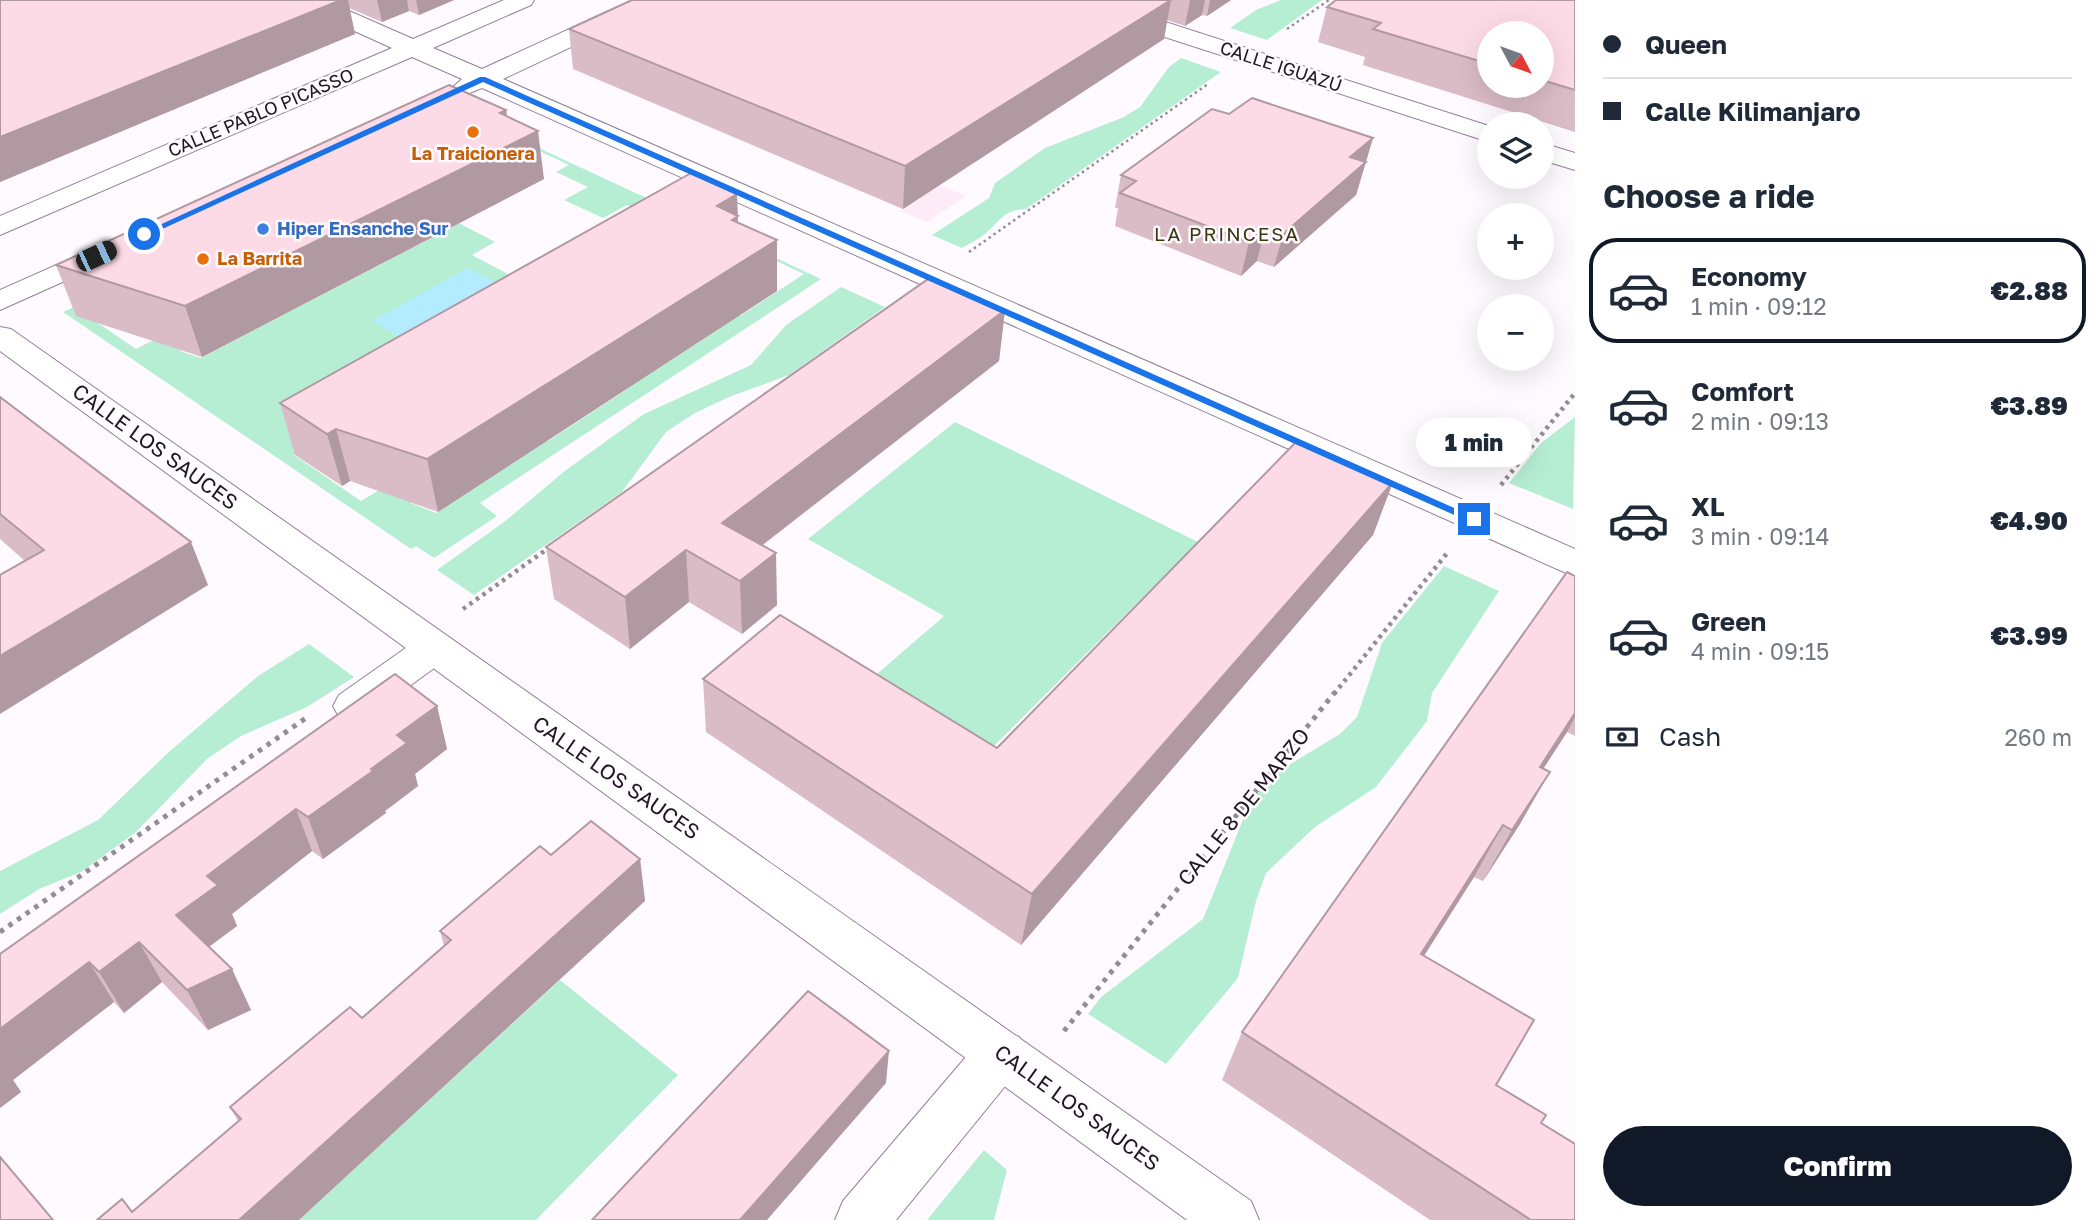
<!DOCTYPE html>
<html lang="en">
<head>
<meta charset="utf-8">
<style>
	:root { --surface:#fff; --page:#f2f2f3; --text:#1f2937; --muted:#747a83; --line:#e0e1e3; --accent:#111827 }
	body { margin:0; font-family:"Golos Text",sans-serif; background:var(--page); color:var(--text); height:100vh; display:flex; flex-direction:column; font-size:26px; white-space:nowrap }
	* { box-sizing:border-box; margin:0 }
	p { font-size:23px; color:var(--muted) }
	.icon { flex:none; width:38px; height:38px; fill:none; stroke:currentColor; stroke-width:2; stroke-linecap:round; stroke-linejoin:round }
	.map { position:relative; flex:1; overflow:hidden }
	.side { display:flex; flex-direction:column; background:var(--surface); width:525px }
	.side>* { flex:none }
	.hud { display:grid; align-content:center; height:154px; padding:0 28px; background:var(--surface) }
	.needle { width:46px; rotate:131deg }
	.controls { position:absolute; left:1477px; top:21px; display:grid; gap:14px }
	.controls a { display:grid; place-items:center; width:77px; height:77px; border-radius:50%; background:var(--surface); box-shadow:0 7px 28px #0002; font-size:35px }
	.end { position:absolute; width:32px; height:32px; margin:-16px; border:9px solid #1a73e8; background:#fff; box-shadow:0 0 0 4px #fff }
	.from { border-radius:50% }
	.bubble { position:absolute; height:49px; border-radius:24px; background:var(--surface); box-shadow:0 7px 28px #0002; font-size:23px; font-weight:800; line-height:49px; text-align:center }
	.car { position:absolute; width:21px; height:42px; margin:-21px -10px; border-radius:9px; box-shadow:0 0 5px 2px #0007; background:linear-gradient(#222 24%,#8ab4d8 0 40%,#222 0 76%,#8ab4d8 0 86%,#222 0) }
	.hud b { display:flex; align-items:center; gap:24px; height:66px; font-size:26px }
	.hud b+b { border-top:2px solid var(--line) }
	.hud i { width:18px; height:18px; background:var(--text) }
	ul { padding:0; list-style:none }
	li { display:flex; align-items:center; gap:21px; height:105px; margin:0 14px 10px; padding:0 14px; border:4px solid transparent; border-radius:28px }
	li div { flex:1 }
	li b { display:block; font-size:26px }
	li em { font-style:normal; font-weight:800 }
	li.active { border-color:var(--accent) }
	li>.icon { width:63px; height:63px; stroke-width:1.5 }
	h2 { padding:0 28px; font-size:32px; line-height:84px }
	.pay { display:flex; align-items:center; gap:18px; height:77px; padding:0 28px; font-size:26px }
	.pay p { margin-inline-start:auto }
	.primary-button { display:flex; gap:14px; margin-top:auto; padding:14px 28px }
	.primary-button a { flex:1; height:80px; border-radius:42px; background:var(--accent); color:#fff; font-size:28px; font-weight:800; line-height:80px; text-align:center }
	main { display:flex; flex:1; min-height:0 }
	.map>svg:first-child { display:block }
</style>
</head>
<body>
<main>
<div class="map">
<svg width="1575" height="1220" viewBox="0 0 1575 1220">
	<rect width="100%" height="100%" fill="#fefaff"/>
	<!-- industrial -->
	<path fill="#fdecf7" d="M 939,185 L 966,196 L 927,222 L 900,211 Z"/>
	<!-- green -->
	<path fill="#b6eed4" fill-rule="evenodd" d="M 1281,0 L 1322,0 L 1267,40 L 1230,28 L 1256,10 Z
		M 1181,58 L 1221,72 L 1026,209 C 1003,211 1003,218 987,232 C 980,239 970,243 962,248 L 932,235 L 989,198 L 995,183 L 1045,148 L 1124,117 L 1140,107 L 1169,67 Z
		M 472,117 L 821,279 L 480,503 L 497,516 L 434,558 L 416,546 L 411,549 L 63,312 ZM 478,122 L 569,165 L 556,172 L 588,187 L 564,200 L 603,218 L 627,205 L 678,230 L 693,222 L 804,274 L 740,316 L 716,309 L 718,330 L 648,375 L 645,374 L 626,390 L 548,441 L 542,438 L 522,457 L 436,513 L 411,503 L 414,499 L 391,483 L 361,501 L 294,455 L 559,301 L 472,255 L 495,242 L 459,223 L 412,248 L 408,246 L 389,260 L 201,358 L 180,351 L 183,347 L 165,334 L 136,349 L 82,312 Z
		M 841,287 L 885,307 L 789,375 L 729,397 L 695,413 L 666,432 L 622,492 L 474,595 L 437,570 L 504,522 L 566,470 L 644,414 L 751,365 L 786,325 Z
		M 1575,417 L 1573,509 L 1509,483 L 1541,443 Z
		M 955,422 L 1198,542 L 974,766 L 855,693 L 944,616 L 808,539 Z
		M 1444,566 L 1499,591 L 1432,693 L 1427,721 L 1376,787 L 1315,827 L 1266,873 L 1256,901 L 1238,978 L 1166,1064 L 1088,1014 L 1101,997 L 1203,919 L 1252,797 L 1287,766 L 1340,734 L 1357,717 L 1382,643 Z
		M 309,644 L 354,677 L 307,707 L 241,736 L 207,759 L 136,832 L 81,872 L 39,889 L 0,914 L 0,871 L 98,820 L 170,751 L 258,676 Z
		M 560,980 L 678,1075 L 536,1220 L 299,1220 Z
		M 984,1150 L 1007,1170 L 994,1220 L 927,1220 Z"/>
	<!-- water -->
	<path fill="#b3ecfe" d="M 468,268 L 511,290 L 414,346 L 372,321 Z"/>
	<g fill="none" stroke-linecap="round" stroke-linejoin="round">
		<!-- pedestrian casing -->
		<g stroke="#938097" stroke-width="2">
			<path id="pedestrian" d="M 434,634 L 448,638 L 454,648 L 448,658 L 367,717 L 353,721 L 339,717 L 333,706 L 339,695 L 420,638 Z
				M 1001,1030 L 1019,1037 L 1026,1053 L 1019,1069 L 896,1220 L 835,1220 L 843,1201 L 983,1037 Z"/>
		</g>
		<!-- minor casing -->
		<g stroke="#938097" stroke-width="2">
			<path id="minor" d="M 294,0 L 324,0 L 413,39 L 504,0 L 534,0 L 531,5 L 433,48 L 482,69 L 633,0 L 663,0 L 660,5 L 503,79 L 1575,549 L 1575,577 L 482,88 L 467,94 L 458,91 L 454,86 L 462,79 L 412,57 L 0,235 L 0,216 L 392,48 L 297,5 Z
				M 1063,0 L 1097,0 L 1489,126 L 1489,142 L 1066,5 Z
				M 1542,143 L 1575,153 L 1575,170 L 1542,160 Z
				M 106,243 L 116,246 L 121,252 L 116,258 L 0,310 L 0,290 Z
				M 0,327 L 11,329 L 1251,1201 L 1259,1220 L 1187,1220 L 0,351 Z"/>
		</g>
		<!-- path-far2 -->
		<path stroke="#928d93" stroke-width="2.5" stroke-dasharray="2.5 3.5" stroke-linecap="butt" d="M 1287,29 L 1329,0
			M 969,252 L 1208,84"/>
		<!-- path-far1 -->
		<path stroke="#928d93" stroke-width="4.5" stroke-dasharray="3.5 4.5" stroke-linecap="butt" d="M 1501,485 L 1575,393
			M 463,609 L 550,547
			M 1334,694 L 1448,552"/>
		<!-- path -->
		<path stroke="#928d93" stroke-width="5" stroke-dasharray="4.5 6" stroke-linecap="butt" d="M 0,932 L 306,718
			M 1064,1031 L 1335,692"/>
		<!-- pedestrian -->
		<use href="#pedestrian" fill="#fff" fill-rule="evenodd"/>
		<!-- minor -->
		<use href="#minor" fill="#fff" fill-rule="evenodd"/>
	</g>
	<!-- wall -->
	<path fill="#dabcc6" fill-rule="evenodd" d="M 0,0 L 454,0 L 419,15 L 409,11 L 382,22 L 349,8 L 355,34 L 0,182 Z
		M 632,0 L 1231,0 L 1207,16 L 1202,15 L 1185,26 L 1167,20 L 1164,39 L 903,209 L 573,69 L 569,29 Z
		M 1575,0 L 1575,132 L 1363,65 L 1365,57 L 1318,42 L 1327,7 ZM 1489,33 L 1542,33 L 1542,86 L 1489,86 Z
		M 506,110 L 507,117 L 544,179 L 202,357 L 76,316 L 56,265 Z
		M 1229,114 L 1373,138 L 1356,195 L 1274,267 L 1257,261 L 1241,276 L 1115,226 L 1118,208 L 1115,208 L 1121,175 Z
		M 737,194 L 738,223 L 777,240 L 777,291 L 438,512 L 350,481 L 342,486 L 295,455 L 280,403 Z
		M 1005,310 L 999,361 L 763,545 L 777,605 L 742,634 L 689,602 L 630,649 L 554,599 L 546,547 Z
		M 0,397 L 208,585 L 25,561 L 0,539 Z
		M 1393,482 L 1373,535 L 1021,945 L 706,732 L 703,679 L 997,748 Z
		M 1575,576 L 1575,736 L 1567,732 L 1543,769 L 1520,824 L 1483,881 L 1474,877 L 1424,956 L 1496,1085 L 1541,1123 L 1575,1220 L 1430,1220 L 1222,1080 L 1242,1032 Z
		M 437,706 L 447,749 L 415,774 L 418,786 L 385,811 L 386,813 L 323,859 L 312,851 L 232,914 L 237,926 L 209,947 L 251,1010 L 208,1030 L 162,982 L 124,1013 L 114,1002 L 13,1080 L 21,1092 L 0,1108 L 0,954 Z
		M 551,855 L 640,859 L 645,901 L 132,1212 L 238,1121 L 230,1107 L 362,1018 L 444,946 L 440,931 Z"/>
	<!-- shaded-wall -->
	<path fill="#b199a1" d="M 341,0 L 348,0 L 355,34 L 0,182 L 0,137 Z
		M 377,0 L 407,0 L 409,11 L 382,22 Z
		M 416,0 L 454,0 L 419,15 Z
		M 1171,0 L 1164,39 L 903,209 L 905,166 Z
		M 1190,0 L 1205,0 L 1202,15 L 1185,26 Z
		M 1210,0 L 1231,0 L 1207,16 Z
		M 506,110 L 511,144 L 538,131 L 544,179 L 202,357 L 185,306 Z
		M 1373,138 L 1356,195 L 1274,267 L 1283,234 L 1350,157 Z
		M 737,194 L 739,264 L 777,240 L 777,291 L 438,512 L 427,459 L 717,206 Z
		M 1265,228 L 1257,261 L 1241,276 L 1249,242 Z
		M 1005,310 L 999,361 L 726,573 L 722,523 Z
		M 336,429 L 350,481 L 342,486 L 327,434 Z
		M 1393,482 L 1373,535 L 1021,945 L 1032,894 Z
		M 191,542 L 208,585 L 0,714 L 0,656 Z
		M 686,550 L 689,602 L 630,649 L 625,597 Z
		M 776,553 L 777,605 L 742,634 L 740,581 Z
		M 437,706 L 447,749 L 415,774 L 418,786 L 385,811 L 386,813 L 323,859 L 308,817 L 371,769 L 397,735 Z
		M 1575,713 L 1575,717 L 1567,732 L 1511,819 L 1540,767 Z
		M 1550,772 L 1520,824 L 1483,881 L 1512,830 Z
		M 296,809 L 312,851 L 232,914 L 237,926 L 196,956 L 176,915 L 207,876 Z
		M 1503,825 L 1474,877 L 1394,1003 L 1421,954 Z
		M 640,859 L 645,901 L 299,1220 L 239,1220 Z
		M 139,942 L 162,982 L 124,1013 L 99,972 Z
		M 89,962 L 114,1002 L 13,1080 L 21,1092 L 0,1108 L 0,1029 Z
		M 232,969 L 251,1010 L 208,1030 L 187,990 Z
		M 889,1051 L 886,1083 L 767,1220 L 740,1220 Z"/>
	<!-- building -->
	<path fill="#fddbe6" stroke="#b199a1" stroke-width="2" d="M 0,0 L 341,0 L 0,137 Z
		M 632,0 L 1171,0 L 905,166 L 569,29 Z
		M 1336,0 L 1575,0 L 1575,90 L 1542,80 L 1542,33 L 1489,33 L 1489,64 L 1373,29 L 1381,23 L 1327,7 Z
		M 449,85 L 506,110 L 500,113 L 538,131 L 185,306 L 56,265 Z
		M 1252,98 L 1373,138 L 1350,157 L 1366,162 L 1283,234 L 1265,228 L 1249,242 L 1120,193 L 1136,181 L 1121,175 L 1212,109 L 1229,114 Z
		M 691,173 L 737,194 L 717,206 L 738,216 L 732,220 L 777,240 L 427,459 L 336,429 L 327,434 L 280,403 Z
		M 931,277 L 1005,310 L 722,523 L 776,553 L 740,581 L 686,550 L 625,597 L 546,547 Z
		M 0,397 L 191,542 L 0,656 L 0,575 L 44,550 L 0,514 Z
		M 1298,440 L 1393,482 L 1032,894 L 703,679 L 780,615 L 997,748 Z
		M 1567,572 L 1575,576 L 1575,713 L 1540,767 L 1550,772 L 1512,830 L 1503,825 L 1421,954 L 1534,1020 L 1496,1085 L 1546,1115 L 1541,1123 L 1575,1144 L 1575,1220 L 1531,1220 L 1242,1032 Z
		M 395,674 L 437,706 L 397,735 L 407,743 L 371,769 L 373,771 L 308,817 L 296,809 L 207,876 L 218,885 L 176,915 L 232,969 L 187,990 L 139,942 L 99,972 L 89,962 L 0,1029 L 0,954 Z
		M 591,821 L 640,859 L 239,1220 L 97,1220 L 122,1199 L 132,1212 L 241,1119 L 230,1107 L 350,1007 L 362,1018 L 451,940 L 440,931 L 540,846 L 551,855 Z
		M 808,991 L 889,1051 L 740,1220 L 592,1220 Z
		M 0,1157 L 53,1220 L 0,1220 Z"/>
	<!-- route -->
	<path fill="#1a73e8" d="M 480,77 L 485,77 L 1479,519 L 1470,522 L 483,82 L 147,236 L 140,234 Z"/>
	<!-- markers -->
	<g fill="#e8710a" stroke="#fefaff" stroke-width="2.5">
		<circle cx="473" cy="132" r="7"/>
		<circle cx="203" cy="259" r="7"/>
	</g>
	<circle fill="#3f7fe0" stroke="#fefaff" stroke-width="2.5" cx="263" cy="229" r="7"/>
	<g text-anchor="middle" stroke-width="5" stroke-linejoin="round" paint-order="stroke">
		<!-- far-street labels -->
		<g font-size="18" fill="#1f1821" stroke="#fefaff">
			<text transform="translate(1281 67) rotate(18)" y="6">CALLE IGUAZÚ</text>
			<text transform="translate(261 113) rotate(-23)" y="6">CALLE PABLO PICASSO</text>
		</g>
		<!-- far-food labels -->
		<g font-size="18" font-weight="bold" fill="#c56008" stroke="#fefaff">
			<text x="473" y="160">La Traicionera</text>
			<text x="217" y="265" text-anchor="start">La Barrita</text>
		</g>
		<!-- far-shop labels -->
		<g font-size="18" font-weight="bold" fill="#366cbe" stroke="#fefaff" text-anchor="start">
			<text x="277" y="235">Hiper Ensanche Sur</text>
		</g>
		<!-- far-neighbourhood labels -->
		<g font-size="19" letter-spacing="2" fill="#37380e" stroke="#fefaff">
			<text x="1227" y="241">LA PRINCESA</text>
		</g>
		<!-- street labels -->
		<g font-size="21" fill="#1f1821" stroke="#fefaff">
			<text transform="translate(155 447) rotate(36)" y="7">CALLE LOS SAUCES</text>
			<text transform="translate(616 778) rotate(35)" y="7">CALLE LOS SAUCES</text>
			<text transform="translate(1244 807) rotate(-51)" y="7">CALLE 8 DE MARZO</text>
			<text transform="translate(1077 1108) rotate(36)" y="7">CALLE LOS SAUCES</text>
		</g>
	</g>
</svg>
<div class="controls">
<a><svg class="needle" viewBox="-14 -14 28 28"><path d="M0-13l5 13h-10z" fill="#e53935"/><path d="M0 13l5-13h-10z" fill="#747a83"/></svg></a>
<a><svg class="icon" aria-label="layers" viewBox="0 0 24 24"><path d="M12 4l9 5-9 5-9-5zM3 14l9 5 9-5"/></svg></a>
<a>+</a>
<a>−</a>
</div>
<i class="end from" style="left:144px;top:234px"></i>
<i class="end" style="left:1474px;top:519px"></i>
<div class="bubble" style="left:1416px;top:418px;width:116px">1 min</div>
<i class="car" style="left:96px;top:256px;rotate:65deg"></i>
</div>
<section class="side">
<div class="hud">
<b><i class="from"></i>Queen</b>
<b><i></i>Calle Kilimanjaro</b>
</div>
<h2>Choose a ride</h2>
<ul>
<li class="active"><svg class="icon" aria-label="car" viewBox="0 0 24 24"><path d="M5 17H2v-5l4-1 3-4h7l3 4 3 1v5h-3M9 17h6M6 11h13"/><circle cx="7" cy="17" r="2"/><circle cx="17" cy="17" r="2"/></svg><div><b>Economy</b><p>1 min · 09:12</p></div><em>€2.88</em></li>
<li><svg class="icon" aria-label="car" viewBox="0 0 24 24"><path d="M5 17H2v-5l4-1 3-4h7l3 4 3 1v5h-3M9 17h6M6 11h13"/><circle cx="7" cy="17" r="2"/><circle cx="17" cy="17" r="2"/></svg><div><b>Comfort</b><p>2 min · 09:13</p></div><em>€3.89</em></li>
<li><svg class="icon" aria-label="car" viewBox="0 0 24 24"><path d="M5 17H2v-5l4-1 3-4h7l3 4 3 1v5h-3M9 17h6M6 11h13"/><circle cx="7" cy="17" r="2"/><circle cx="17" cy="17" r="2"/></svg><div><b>XL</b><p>3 min · 09:14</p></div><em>€4.90</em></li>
<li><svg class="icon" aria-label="car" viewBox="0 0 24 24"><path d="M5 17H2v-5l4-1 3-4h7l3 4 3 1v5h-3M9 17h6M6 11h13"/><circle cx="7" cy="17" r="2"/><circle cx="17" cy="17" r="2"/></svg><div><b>Green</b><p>4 min · 09:15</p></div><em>€3.99</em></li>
</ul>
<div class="pay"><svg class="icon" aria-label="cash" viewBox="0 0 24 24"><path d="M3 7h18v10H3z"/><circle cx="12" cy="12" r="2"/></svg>Cash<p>260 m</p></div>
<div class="primary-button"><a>Confirm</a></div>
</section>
</main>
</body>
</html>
